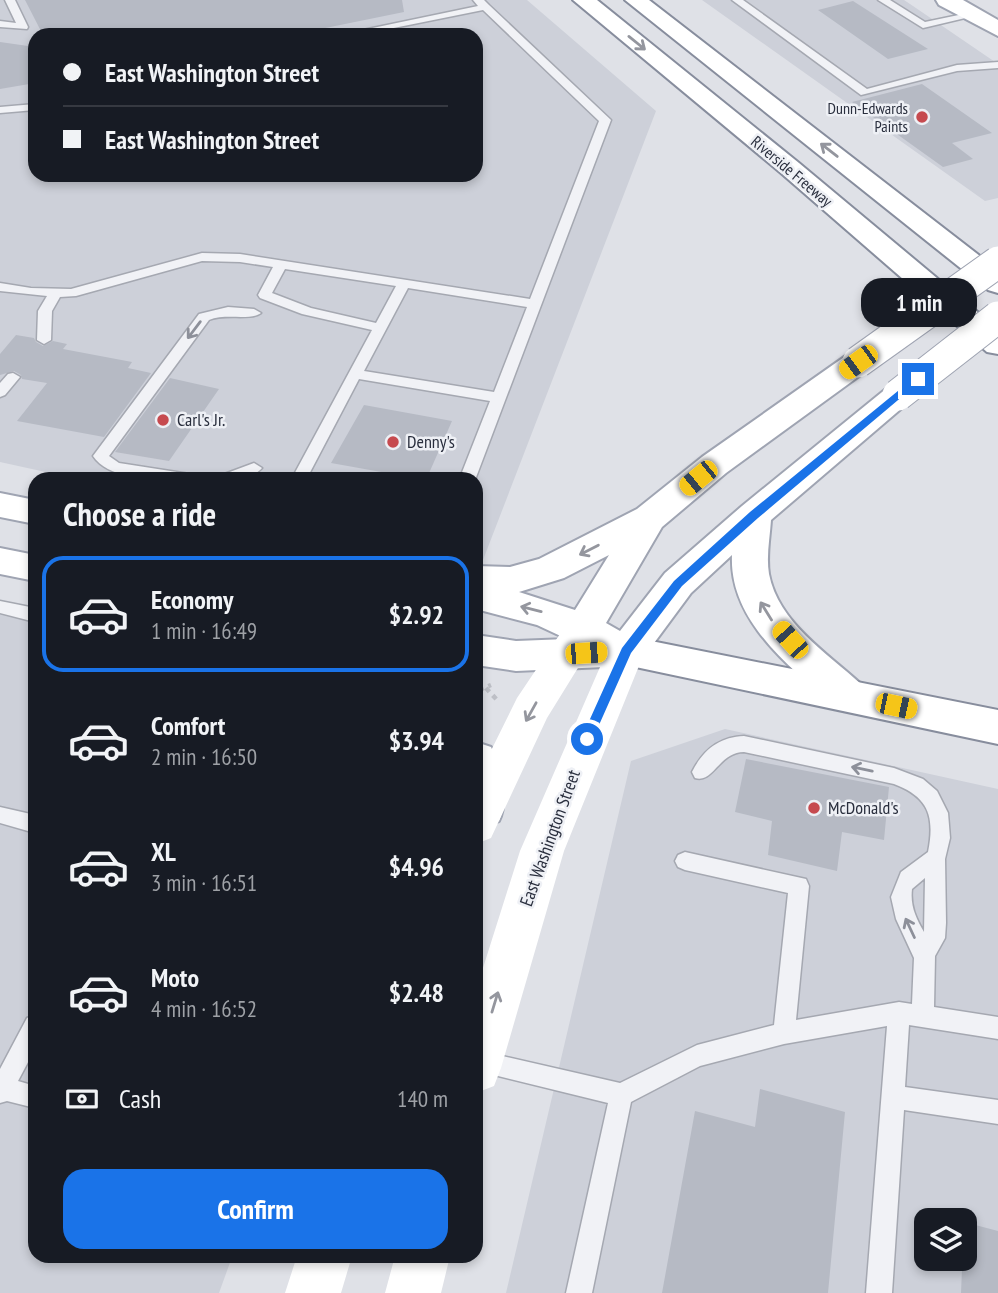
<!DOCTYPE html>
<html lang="en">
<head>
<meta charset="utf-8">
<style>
	:root { --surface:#171b24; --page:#242831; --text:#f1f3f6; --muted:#9ea1a6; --line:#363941; --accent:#1a73e8 }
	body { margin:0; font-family:"PT Sans Narrow",sans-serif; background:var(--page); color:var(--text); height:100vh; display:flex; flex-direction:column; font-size:26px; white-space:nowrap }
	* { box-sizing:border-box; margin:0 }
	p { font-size:23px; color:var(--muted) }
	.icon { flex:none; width:38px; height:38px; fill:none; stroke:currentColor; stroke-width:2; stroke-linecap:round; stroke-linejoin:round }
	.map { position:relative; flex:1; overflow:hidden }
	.details { position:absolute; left:28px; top:472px; width:455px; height:791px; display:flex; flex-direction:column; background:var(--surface); border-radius:21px; box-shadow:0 4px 10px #0003 }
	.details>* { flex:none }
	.guide { position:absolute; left:28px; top:28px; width:455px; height:154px; border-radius:21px; box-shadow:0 4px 10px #0003; display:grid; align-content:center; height:154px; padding:0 35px; background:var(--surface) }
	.buttons { position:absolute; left:914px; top:1208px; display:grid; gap:14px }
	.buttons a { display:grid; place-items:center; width:63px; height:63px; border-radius:14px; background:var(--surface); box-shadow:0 4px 10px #0003; font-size:35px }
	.end { position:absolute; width:32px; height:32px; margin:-16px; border:9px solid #1a73e8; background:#fff; box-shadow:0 0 0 4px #fff }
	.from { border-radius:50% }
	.bubble { position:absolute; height:49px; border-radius:21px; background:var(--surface); box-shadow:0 4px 10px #0003; font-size:23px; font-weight:800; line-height:49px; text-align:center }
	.car { position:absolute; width:21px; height:42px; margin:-21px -10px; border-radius:9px; box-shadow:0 0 5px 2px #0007; background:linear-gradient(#f5c518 24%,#345 0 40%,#f5c518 0 76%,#345 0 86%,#f5c518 0) }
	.guide b { display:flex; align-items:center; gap:24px; height:66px; font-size:26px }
	.guide b+b { border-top:2px solid var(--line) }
	.guide i { width:18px; height:18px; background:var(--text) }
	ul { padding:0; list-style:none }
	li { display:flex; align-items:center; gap:21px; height:116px; margin:0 14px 10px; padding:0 21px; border:4px solid transparent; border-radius:21px }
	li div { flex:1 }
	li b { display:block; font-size:26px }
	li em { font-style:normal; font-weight:800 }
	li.active { border-color:var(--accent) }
	li>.icon { width:63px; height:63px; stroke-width:1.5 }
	h2 { padding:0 35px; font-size:32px; line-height:84px }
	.pay { display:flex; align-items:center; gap:18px; height:77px; padding:0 35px; font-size:26px }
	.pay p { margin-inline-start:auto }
	.cta { display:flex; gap:14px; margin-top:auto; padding:14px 35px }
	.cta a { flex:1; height:80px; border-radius:21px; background:var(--accent); color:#fff; font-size:28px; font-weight:800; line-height:80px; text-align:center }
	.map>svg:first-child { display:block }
</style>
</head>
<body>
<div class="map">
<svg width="998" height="1293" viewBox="0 0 998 1293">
	<rect width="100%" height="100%" fill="#dfe1e7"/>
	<!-- built -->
	<path fill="#cdd0d9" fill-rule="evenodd" d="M 0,0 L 527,0 L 656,111 L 483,560 L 476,559 L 476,480 L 82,480 L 0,462 ZM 35,35 L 476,35 L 476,175 L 35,175 Z
		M 702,0 L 904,0 L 913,6 L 998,64 L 998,198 L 985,201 Z
		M 0,602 L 35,610 L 35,1256 L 232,1257 L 219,1293 L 0,1293 Z
		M 725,729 L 998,789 L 998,1293 L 506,1293 L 631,761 ZM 926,1220 L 964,1220 L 964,1258 L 926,1258 Z"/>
	<!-- building -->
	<path fill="#b6bac4" d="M 25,0 L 402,0 L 404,12 L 291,35 L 43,35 Z
		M 853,1 L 928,49 L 888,59 L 818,10 Z
		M 0,42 L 35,47 L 35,83 L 0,89 Z
		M 922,84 L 992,133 L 952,143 L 973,159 L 943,167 L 852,102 Z
		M 16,335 L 34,338 L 36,342 L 43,346 L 53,341 L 67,344 L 63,349 L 132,362 L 128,368 L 151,373 L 104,437 L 17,421 L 47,383 L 22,379 L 21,375 L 14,371 L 0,375 L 0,354 Z
		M 170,378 L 219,389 L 169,461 L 115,452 Z
		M 364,405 L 452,421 L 426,480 L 331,463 Z
		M 746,759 L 889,787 L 884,840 L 842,832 L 837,871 L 768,855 L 772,821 L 735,812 Z
		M 760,1089 L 845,1112 L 828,1293 L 662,1293 L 695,1111 L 755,1127 Z
		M 964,1222 L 998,1231 L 998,1293 L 961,1293 Z"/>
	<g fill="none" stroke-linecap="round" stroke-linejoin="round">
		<!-- service casing -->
		<g stroke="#a5a8b1" stroke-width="3">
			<path id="service" d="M 5,0 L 15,0 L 28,27 L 27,29 L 0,27 L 0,21 L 16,23 Z
				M 473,0 L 484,0 L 489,5 L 611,120 L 475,480 L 459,480 L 490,401 L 359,379 L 306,480 L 291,480 L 372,330 L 302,314 L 260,298 L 258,295 L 273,267 L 240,262 L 202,261 L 76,296 L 60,297 L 52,311 L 51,340 L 44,344 L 37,340 L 38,311 L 47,296 L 0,291 L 0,283 L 31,288 L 71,289 L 202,253 L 240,254 L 530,299 L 599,121 L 483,10 L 359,35 L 339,35 L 478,6 ZM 285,269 L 396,286 L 376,323 L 311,308 L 272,293 ZM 408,288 L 527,307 L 494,392 L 364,371 Z
				M 732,0 L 743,0 L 867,89 L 957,65 L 998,62 L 998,68 L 957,71 L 861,95 Z
				M 878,0 L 890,0 L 925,22 L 973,12 L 978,15 L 923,28 Z
				M 35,104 L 35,110 L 0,113 L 0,107 Z
				M 228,307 L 254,309 L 261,313 C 250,321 225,313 209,320 L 109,456 L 119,463 L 196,475 L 203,480 C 173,480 111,484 93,456 L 96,452 L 199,314 Z
				M 13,373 L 20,377 L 5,395 L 0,397 L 0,383 L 8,374 Z
				M 254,463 L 262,468 C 250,481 232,480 217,480 L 219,476 Z
				M 0,601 L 35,608 L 35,622 L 0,613 Z
				M 744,736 L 894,768 L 923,779 L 937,791 L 948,813 L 950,838 L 945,859 L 946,923 L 945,938 L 935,956 L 934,1007 L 998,1017 L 998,1039 L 909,1025 L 905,1087 L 998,1100 L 998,1124 L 904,1110 L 892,1293 L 866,1293 L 887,1026 L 784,1044 L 700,1066 L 631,1102 L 592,1293 L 566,1293 L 608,1103 L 478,1071 L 476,1050 L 620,1083 L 697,1045 L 774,1025 L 788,893 L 685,870 L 678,867 L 675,861 L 678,855 L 685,852 L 806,879 L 809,886 L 796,1020 L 899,1002 L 912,1004 L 914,958 L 896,919 L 891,897 L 901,872 L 928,852 C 935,817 929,797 894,784 L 744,752 C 719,752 713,784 695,778 L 692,772 C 703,750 719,737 744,736 ZM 925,878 L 924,932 C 916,918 910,906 912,889 Z
				M 0,807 L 35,815 L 35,833 L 0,823 Z
				M 35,1015 L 35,1049 L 18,1081 L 35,1086 L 35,1108 L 7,1101 L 0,1103 L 0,1069 L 27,1018 Z"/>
		</g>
		<!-- primary casing -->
		<g stroke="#9fa4b2" stroke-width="4">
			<path id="primary" d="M 936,0 L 963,0 L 998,20 L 998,36 L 939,5 Z
				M 858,352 L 869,355 L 873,362 L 869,369 L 726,473 L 662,527 L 606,623 L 620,631 L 665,573 L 742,506 L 887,388 L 898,385 L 909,388 L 914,395 L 909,402 L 771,520 C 770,537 766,556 769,574 C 778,622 827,653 861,684 L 867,695 L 861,706 L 847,711 L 833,706 C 790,666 729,621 732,555 L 691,593 L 640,662 L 626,666 L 516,671 L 476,665 L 476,635 L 516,641 L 567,639 L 537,625 L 476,609 L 476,566 L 510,567 L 539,559 L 637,509 L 702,457 L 847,355 ZM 609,555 L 575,610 L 519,592 L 564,578 Z
				M 0,493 L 35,500 L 35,524 L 0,517 Z
				M 0,548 L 35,555 L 35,581 L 0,574 Z
				M 476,742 L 491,747 C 501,768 509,800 499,821 L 484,826 L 476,824 Z"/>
		</g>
		<!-- motorway casing -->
		<g stroke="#878d9d" stroke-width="4">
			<path id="motorway" d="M 573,0 L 597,0 L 799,163 L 998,329 L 998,354 L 987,352 L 781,173 Z
				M 625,0 L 649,0 L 998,270 L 998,293 L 988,290 Z
				M 626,636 L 998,710 L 998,744 L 612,662 L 607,651 L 612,640 Z"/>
		</g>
		<!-- path -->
		<path stroke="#bdbfc6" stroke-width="4.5" stroke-dasharray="5 5" stroke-linecap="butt" d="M 486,688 L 497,700
			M 479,690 L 491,685"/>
		<!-- service -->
		<use href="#service" fill="#f1f2f6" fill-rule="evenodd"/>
		<!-- secondary -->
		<path fill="#fff" fill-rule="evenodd" d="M 583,614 L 596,619 L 602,629 L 547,718 L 491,838 L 476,844 L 476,781 L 517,698 L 570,619 Z
			M 626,636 L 640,640 L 645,651 L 564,851 L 501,1068 L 494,1086 L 476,1093 L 476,990 L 520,851 L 607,651 L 612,640 Z
			M 297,1256 L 352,1256 L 341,1293 L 285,1293 Z
			M 395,1256 L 450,1256 L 441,1293 L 385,1293 Z"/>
		<!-- primary -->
		<use href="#primary" fill="#fff" fill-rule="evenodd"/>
		<!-- motorway -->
		<use href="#motorway" fill="#fff" fill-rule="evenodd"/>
		<!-- primary-bridge casing -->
		<g stroke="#9fa4b2" stroke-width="33" stroke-linecap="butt">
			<path id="primary-bridge" d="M 858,362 L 998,262
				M 898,395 L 998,317"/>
		</g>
		<!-- primary-bridge -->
		<use href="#primary-bridge" stroke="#fff" stroke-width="31"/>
	</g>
	<!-- one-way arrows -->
	<defs><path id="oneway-shaft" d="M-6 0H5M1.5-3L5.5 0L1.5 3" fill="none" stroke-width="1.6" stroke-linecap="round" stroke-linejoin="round" transform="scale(1.75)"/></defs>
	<g stroke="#94969e">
		<use href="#oneway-shaft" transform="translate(637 43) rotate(39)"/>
		<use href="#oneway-shaft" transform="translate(829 150) rotate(-142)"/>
		<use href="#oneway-shaft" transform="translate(589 550) rotate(153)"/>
		<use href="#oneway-shaft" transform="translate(531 609) rotate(-166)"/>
		<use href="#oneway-shaft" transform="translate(766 611) rotate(-122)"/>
		<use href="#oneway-shaft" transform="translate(531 712) rotate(119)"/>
		<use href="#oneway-shaft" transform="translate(495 1002) rotate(-73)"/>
	</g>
	<g stroke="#8d909a">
		<use href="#oneway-shaft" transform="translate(194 330) rotate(127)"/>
		<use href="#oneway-shaft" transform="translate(862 769) rotate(-168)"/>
		<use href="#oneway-shaft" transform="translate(910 928) rotate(-115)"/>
	</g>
	<!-- route -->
	<path fill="#1a73e8" d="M 915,377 L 923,379 L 758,518 L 682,586 L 631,653 L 591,743 L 582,743 L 581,739 L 622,648 L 674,581 L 750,512 Z"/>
	<!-- markers -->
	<g fill="#c64a4f" stroke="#eef0f5" stroke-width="2.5">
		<circle cx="922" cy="117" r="7"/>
		<circle cx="163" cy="420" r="7"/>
		<circle cx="393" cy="442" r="7"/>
		<circle cx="814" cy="808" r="7"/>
	</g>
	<g text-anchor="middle" stroke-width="5" stroke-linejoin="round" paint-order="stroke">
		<!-- far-poi labels -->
		<g font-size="16" fill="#292e3d" stroke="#eef0f5" text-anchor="end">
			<text x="908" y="114">Dunn-Edwards<tspan x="908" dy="18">Paints</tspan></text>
		</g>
		<!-- far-street labels -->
		<g font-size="16" fill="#292e3d" stroke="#eef0f5">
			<text transform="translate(792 171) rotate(40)" y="6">Riverside Freeway</text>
		</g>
		<!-- poi labels -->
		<g font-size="18" fill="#292e3d" stroke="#eef0f5" text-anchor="start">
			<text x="177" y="426">Carl's Jr.</text>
			<text x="407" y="448">Denny's</text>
			<text x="828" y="814">McDonald's</text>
		</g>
		<!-- street labels -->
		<g font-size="18" fill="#292e3d" stroke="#eef0f5">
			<text transform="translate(550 838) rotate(-70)" y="6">East Washington Street</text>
		</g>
	</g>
</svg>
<div class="buttons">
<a><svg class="icon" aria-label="layers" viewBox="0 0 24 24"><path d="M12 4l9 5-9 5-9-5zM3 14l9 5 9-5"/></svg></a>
</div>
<i class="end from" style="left:587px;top:739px"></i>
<i class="end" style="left:918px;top:379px"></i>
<div class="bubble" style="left:861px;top:278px;width:116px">1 min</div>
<i class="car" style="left:858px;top:362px;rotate:234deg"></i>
<i class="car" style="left:698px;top:478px;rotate:231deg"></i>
<i class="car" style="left:790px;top:640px;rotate:318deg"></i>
<i class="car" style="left:586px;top:653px;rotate:86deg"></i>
<i class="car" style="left:896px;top:706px;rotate:102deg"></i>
<div class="guide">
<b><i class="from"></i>East Washington Street</b>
<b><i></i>East Washington Street</b>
</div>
<section class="details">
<h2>Choose a ride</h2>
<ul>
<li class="active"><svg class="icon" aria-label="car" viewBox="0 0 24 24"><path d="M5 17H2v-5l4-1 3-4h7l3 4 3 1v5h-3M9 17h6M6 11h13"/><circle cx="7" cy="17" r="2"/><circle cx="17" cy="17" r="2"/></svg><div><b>Economy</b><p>1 min · 16:49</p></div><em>$2.92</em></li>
<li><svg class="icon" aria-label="car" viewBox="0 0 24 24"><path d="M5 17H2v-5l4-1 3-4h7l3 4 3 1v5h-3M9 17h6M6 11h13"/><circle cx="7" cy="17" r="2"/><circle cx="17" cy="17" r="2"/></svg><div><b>Comfort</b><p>2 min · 16:50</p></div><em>$3.94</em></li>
<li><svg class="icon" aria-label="car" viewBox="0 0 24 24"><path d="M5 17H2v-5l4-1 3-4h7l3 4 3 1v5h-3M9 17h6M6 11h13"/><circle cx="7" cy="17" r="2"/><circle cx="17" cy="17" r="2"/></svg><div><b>XL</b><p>3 min · 16:51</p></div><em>$4.96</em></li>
<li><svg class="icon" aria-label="car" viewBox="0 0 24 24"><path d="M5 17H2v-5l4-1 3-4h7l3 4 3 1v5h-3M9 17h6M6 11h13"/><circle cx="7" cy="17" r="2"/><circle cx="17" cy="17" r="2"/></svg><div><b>Moto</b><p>4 min · 16:52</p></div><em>$2.48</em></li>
</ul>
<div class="pay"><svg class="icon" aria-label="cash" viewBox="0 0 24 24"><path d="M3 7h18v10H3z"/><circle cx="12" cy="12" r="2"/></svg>Cash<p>140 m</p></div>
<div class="cta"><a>Confirm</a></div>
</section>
</div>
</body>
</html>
